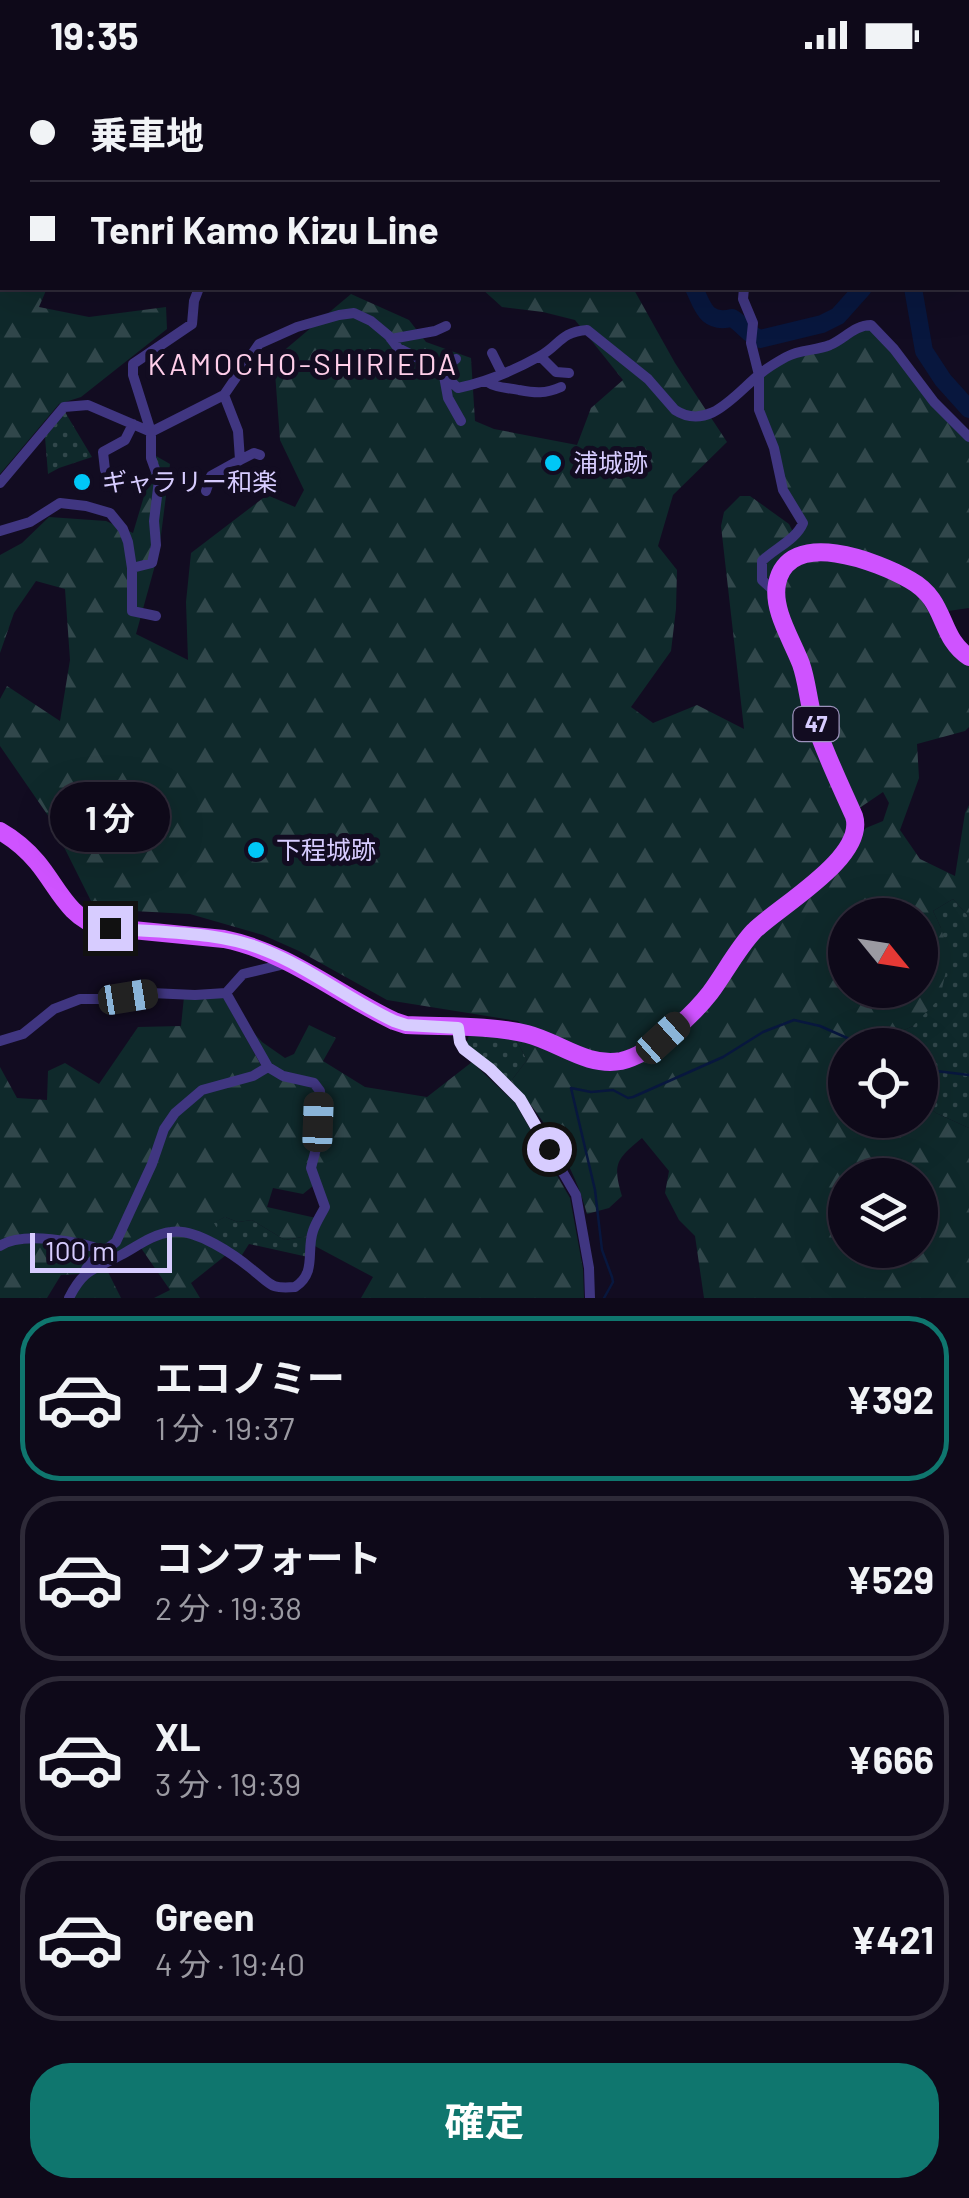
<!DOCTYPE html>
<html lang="ja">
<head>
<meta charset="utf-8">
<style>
	:root { --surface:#0e0919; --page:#1c1726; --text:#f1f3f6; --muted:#9b9aa2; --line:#2e2a38; --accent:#0f766e }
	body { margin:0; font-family:Barlow,"Noto Sans JP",sans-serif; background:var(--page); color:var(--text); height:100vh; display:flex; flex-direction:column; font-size:38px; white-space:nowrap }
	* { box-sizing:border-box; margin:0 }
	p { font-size:32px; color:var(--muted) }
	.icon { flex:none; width:55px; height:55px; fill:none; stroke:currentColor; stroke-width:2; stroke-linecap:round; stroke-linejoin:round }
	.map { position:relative; height:1228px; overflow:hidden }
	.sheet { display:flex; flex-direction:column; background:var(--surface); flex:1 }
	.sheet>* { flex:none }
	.hud { position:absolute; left:0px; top:0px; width:970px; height:220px; box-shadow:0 10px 40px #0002,0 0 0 2px var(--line); display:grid; align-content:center; height:220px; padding:0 30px; background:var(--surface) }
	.needle { width:65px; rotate:120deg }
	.fabs { position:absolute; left:828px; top:828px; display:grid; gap:20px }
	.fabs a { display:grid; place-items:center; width:110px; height:110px; border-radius:50%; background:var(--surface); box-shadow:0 10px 40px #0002,0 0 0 2px var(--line); font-size:50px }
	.scale { position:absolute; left:30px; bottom:25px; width:142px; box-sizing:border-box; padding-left:10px; border:5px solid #d7ccff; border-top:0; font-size:28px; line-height:35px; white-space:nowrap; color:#d7ccff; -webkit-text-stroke:8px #120c21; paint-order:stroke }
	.end { position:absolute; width:45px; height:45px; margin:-22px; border:12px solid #d7ccff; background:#111; box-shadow:0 0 0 5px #111 }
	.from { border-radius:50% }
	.bubble { position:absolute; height:70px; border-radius:35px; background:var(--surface); box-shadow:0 10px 40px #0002,0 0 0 2px var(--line); font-size:32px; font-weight:700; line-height:70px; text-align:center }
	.car { position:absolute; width:30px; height:60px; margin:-30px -15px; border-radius:12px; box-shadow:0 0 8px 2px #0007; background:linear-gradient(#222 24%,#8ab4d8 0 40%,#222 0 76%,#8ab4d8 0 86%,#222 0) }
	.hud b { display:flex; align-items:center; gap:35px; height:95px; font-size:38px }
	.hud b+b { border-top:2px solid var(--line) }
	.hud i { width:25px; height:25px; background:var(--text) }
	ul { padding:18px 0 0; list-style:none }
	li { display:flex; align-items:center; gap:30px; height:165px; margin:0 20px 15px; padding:0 10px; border:5px solid var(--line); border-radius:40px }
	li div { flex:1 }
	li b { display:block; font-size:38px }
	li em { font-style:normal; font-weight:700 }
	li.active { border-color:var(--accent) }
	li>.icon { width:90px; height:90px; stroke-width:1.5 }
	.action { display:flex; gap:20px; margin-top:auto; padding:20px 30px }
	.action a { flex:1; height:115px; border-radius:40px; background:var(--accent); color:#fff; font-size:40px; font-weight:700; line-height:115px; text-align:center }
	.status { display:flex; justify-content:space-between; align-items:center; height:70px; padding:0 50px; background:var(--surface); direction:ltr }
	.status svg { height:28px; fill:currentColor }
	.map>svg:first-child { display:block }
</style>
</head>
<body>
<div class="status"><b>19:35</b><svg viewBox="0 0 49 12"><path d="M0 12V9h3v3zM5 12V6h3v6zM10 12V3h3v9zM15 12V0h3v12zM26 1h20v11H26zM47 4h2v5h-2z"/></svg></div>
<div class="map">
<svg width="969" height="1228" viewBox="0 0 969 1228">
	<defs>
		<pattern id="grass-dots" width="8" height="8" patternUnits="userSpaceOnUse" patternTransform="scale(2.5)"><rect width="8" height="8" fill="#0f292b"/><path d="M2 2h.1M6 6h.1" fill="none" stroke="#31474b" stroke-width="1.8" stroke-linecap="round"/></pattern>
		<pattern id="forest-firs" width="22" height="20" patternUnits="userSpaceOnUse" patternTransform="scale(2.5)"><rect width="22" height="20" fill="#0f292b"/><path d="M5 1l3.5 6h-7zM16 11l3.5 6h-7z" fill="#31474b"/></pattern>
	</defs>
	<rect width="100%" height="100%" fill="#120c21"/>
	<!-- grass -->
	<path fill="url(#grass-dots)" d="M 65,342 L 92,387 L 59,398 L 48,404 L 45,367 Z
		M 953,829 L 969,847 L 969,1058 L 936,1043 L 920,1031 L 920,975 L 883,975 L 884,969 L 913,956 L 941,858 L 933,841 Z
		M 469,965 L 515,968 L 527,990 L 511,1011 L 466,975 Z
		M 225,1147 L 238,1152 L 252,1150 L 285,1170 L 308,1166 L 308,1187 L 249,1174 L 240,1188 L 229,1180 L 213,1153 Z"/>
	<!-- forest -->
	<path fill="url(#forest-firs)" fill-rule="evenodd" d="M 2,133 L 2,218 L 47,218 L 39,237 L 89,247 L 166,237 L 167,259 L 81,327 L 59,334 L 0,404 L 0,135 Z
		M 481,218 L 633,218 L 675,293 L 727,372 L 673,425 L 658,476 L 677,500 L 676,539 L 671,581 L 631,637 L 653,653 L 697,635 L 744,659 L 721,456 L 724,442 L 740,426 L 750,426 L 789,454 L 793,462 L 802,463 L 761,340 L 761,307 L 790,288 L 870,258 L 969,370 L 969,538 L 948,541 L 931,516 L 839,478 L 773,505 L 852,752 L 847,772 L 711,917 L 642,976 L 607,986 L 523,956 L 518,951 L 387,930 L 299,881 L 263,865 L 190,844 L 95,839 L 49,747 L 0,676 L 0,629 L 7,616 L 60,651 L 70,590 L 65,519 L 36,511 L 14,543 L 0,583 L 0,485 L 22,473 L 49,447 L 106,451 L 133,463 L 156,386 L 170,394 L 159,481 L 136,564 L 188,590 L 186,532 L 191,483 L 267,425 L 295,437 L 304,420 L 280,370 L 274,289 L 351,224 L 409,250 L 426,272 L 471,288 L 475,351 L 494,359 L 577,375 L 591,338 L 623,310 L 575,250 L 543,242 L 502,237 Z
		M 818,486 L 868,497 L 916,520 L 969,594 L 969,657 L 965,661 L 917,674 L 919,708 L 900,760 L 920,789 L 955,806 L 965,743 L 969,735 L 969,847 L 953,829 L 933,841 L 941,858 L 949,887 L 940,928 L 913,956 L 884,969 L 883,975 L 845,975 L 845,1050 L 920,1050 L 920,1031 L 936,1043 L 969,1058 L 969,1228 L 704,1228 L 695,1166 L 679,1150 L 665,1123 L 669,1101 L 642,1068 C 617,1089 612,1093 622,1126 L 609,1138 L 587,1144 C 575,1097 544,1048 511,1011 L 527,990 L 515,968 L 641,990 L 749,872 L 866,758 L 883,751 L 889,733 L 883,722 L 855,741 L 816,645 L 783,529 L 789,500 ZM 845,845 L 920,845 L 920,920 L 845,920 ZM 845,1105 L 920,1105 L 920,1180 L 845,1180 Z
		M 184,927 L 223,927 L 262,997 L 252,1003 L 183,1030 L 149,1093 L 113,1170 L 106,1175 C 74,1171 31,1157 0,1171 L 0,997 L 17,1028 L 47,1030 L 48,1001 L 65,993 L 99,1014 L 138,957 L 181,956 Z
		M 309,955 L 336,968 L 323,991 L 365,1017 L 427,1027 L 472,992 L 515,1033 L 570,1128 L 583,1199 L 584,1228 L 361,1228 L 373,1207 L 313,1175 L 314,1164 L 327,1142 L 314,1097 L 322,1021 L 270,995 L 251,960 L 262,972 L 285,988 L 294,984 Z
		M 269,1000 L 315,1018 L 314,1115 L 303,1124 L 273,1118 L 267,1137 L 316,1148 L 308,1166 L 285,1170 L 252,1150 L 238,1152 L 225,1147 L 214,1153 L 229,1180 L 185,1159 L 92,1195 L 113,1178 L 167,1060 L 178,1045 L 197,1026 Z
		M 172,1164 L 193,1167 L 226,1185 L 191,1213 L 200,1228 L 154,1228 L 170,1220 L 141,1178 Z
		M 43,1172 L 89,1178 L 96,1184 L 83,1196 L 80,1204 L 61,1205 L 47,1228 L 0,1228 L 0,1180 L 4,1175 Z
		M 105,1196 L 121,1228 L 72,1228 L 86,1206 Z"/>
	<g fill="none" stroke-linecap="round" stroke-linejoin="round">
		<!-- stream -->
		<path stroke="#08173e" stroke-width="2.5" d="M 920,999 L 969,1005
			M 604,1228 L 613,1212 L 612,1207 L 602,1180 L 595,1120 L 571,1018 L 591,1022 L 613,1020 L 628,1028 L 633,1027 L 723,987 L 763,962 L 794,950 L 820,956 L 863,975"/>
		<!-- river -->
		<path stroke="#08173e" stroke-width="18" d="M 450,0 L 455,2
			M 694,218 C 703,237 706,254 732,248 C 743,254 748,265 760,269 L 822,254 L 838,246 L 863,218
			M 913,218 L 924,281 L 943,310 L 969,339"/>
		<!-- minor -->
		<path stroke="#403681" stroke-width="10" d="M 756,0 L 756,2
			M 325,2 L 326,0
			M 722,2 L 723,0
			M 810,2 L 810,0
			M 968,39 L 969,39
			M 968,91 L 969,91
			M 968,177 L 969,180
			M 744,218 L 743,229 L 753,253 L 751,273 L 759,305 L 759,340 L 774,378 L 783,420 L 803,453 C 796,470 775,478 762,491 L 762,510 L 776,523
			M 391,269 L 435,261 L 446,256
			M 492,283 L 502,303
			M 540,286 L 556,302 L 569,303
			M 439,301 L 456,289
			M 444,306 L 448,328 L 461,351
			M 486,311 C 498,319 506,317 519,320 C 535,323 545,324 561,317
			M 151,362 L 224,325 L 259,274 L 297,257 L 339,245 L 354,243 L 371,251 L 389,266 L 398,278 L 432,295 L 458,318 C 486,312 515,300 540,286 C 560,275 560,262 587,260 L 648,309 L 675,340 C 709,362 736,323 760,304 C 767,298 777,292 786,287 C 800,279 815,281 830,275 C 844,269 855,255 871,255 L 894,279 L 934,332 L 969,367
			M 240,390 L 254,383 L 260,385
			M 105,400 L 103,382 L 125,370 L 133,354
			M 0,413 L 64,337 L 88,335 L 151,362
			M 206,421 L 211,406 L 240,390 L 238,361 L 224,325
			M 0,461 L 30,452 L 60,433 L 86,436 L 110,443 L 123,459 L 128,472 L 132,498 L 132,541 L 156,546
			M 132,498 L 152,493 L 156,475 L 154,451 L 159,410 L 151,388 L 151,362 L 133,305 L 133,294 L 192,254 L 194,231 L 199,218
			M 458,958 L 460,972 L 464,979 L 490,999 L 520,1029 L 576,1125 L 589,1198 L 590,1228
			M 0,971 L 23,964 L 54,939 L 80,929 L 108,929 L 151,923 L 195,925 L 226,923 L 243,904 L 289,893
			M 0,1176 C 21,1161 81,1171 104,1181
			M 86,1199 L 96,1187 L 116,1172 L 152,1094 L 164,1059 L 175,1043 L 202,1020 L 253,1006 L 268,997
			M 69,1228 C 84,1198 94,1200 121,1185 C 136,1177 153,1164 171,1162 C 196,1158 235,1185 254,1201 C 272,1215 270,1219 295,1217 C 317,1203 306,1181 313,1161 C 316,1152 321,1145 325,1137 L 311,1098 L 319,1067 L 320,1021 L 314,1013 L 283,1006 L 268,997 L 226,923"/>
		<!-- primary -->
		<path stroke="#cf53ff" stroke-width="18" d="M 0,761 C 14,769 27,780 37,792 C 58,817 68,848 102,857 L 224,869 C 288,882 337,924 394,951 L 406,955 C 446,957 489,955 527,964 C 559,972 586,997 621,991 C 650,985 692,946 710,923 C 725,903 737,879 754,861 C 779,836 867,787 854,746 C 840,714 823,680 813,647 C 808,629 807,611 801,594 C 792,570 772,540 777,514 C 788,456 879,492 910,510 C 948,531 938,567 969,587"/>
	</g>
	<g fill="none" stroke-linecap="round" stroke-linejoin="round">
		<!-- route -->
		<path stroke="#d7ccff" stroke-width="12" d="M 110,858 C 159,863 219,861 264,880 C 310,898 349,930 394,951 L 406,955 L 458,958 L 460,972 L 464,979 L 490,999 L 520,1029 L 549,1079"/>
	</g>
	<!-- markers -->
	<g fill="#00c7f7" stroke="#120c21" stroke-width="4">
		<circle cx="553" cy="393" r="10"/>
		<circle cx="82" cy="412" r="10"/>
		<circle cx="256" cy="780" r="10"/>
	</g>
	<g text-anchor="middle" stroke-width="10" stroke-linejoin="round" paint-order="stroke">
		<!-- shield labels -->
		<rect fill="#120c21" stroke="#9c92bc" stroke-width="2.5" x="793.5" y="637" width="45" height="34" rx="8"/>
		<g font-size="22" font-weight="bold" fill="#d7ccff">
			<text x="816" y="662">47</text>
		</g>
		<!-- poi labels -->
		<g font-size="25" fill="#d7ccff" stroke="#120c21" text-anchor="start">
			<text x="573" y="402">浦城跡</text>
			<text x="102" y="421">ギャラリー和楽</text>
			<text x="276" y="789">下程城跡</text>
		</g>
		<!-- quarter labels -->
		<g font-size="30" letter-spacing="2.5" fill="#ffcee9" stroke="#120c21">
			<text x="303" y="305">KAMOCHO-SHIRIEDA</text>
		</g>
	</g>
</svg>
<div class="fabs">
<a><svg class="needle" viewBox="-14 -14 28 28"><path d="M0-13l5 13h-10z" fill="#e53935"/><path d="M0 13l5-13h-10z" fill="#9b9aa2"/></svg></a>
<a><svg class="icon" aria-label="locate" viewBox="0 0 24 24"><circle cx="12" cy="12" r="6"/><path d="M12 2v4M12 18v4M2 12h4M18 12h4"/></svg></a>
<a><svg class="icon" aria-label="layers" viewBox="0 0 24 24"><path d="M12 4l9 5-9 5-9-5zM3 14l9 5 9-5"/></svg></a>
</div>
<div class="scale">100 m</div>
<i class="end from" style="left:549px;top:1079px"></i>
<i class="end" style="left:110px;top:858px"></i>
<div class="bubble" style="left:50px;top:712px;width:120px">1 分</div>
<i class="car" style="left:128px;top:927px;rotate:81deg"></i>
<i class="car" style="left:663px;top:968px;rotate:48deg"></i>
<i class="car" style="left:318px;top:1052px;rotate:2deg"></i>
<div class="hud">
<b><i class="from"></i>乗車地</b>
<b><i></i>Tenri Kamo Kizu Line</b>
</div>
</div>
<section class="sheet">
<ul>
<li class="active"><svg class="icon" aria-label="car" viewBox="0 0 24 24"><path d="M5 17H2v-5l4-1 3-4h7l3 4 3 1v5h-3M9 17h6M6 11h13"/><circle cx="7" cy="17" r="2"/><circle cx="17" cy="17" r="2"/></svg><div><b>エコノミー</b><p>1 分 · 19:37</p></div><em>¥392</em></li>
<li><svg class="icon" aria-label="car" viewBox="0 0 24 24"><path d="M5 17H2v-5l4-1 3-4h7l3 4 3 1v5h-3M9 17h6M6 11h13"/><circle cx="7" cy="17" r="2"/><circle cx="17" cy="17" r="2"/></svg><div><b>コンフォート</b><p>2 分 · 19:38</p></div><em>¥529</em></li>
<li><svg class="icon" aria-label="car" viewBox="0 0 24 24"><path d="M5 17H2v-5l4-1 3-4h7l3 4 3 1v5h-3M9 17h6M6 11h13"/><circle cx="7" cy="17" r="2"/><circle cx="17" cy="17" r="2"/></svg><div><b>XL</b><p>3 分 · 19:39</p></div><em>¥666</em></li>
<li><svg class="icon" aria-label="car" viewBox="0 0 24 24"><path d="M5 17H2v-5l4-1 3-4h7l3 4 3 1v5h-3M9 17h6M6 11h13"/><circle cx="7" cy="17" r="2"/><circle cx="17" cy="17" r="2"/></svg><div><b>Green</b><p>4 分 · 19:40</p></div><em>¥421</em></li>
</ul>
<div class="action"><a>確定</a></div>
</section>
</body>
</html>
